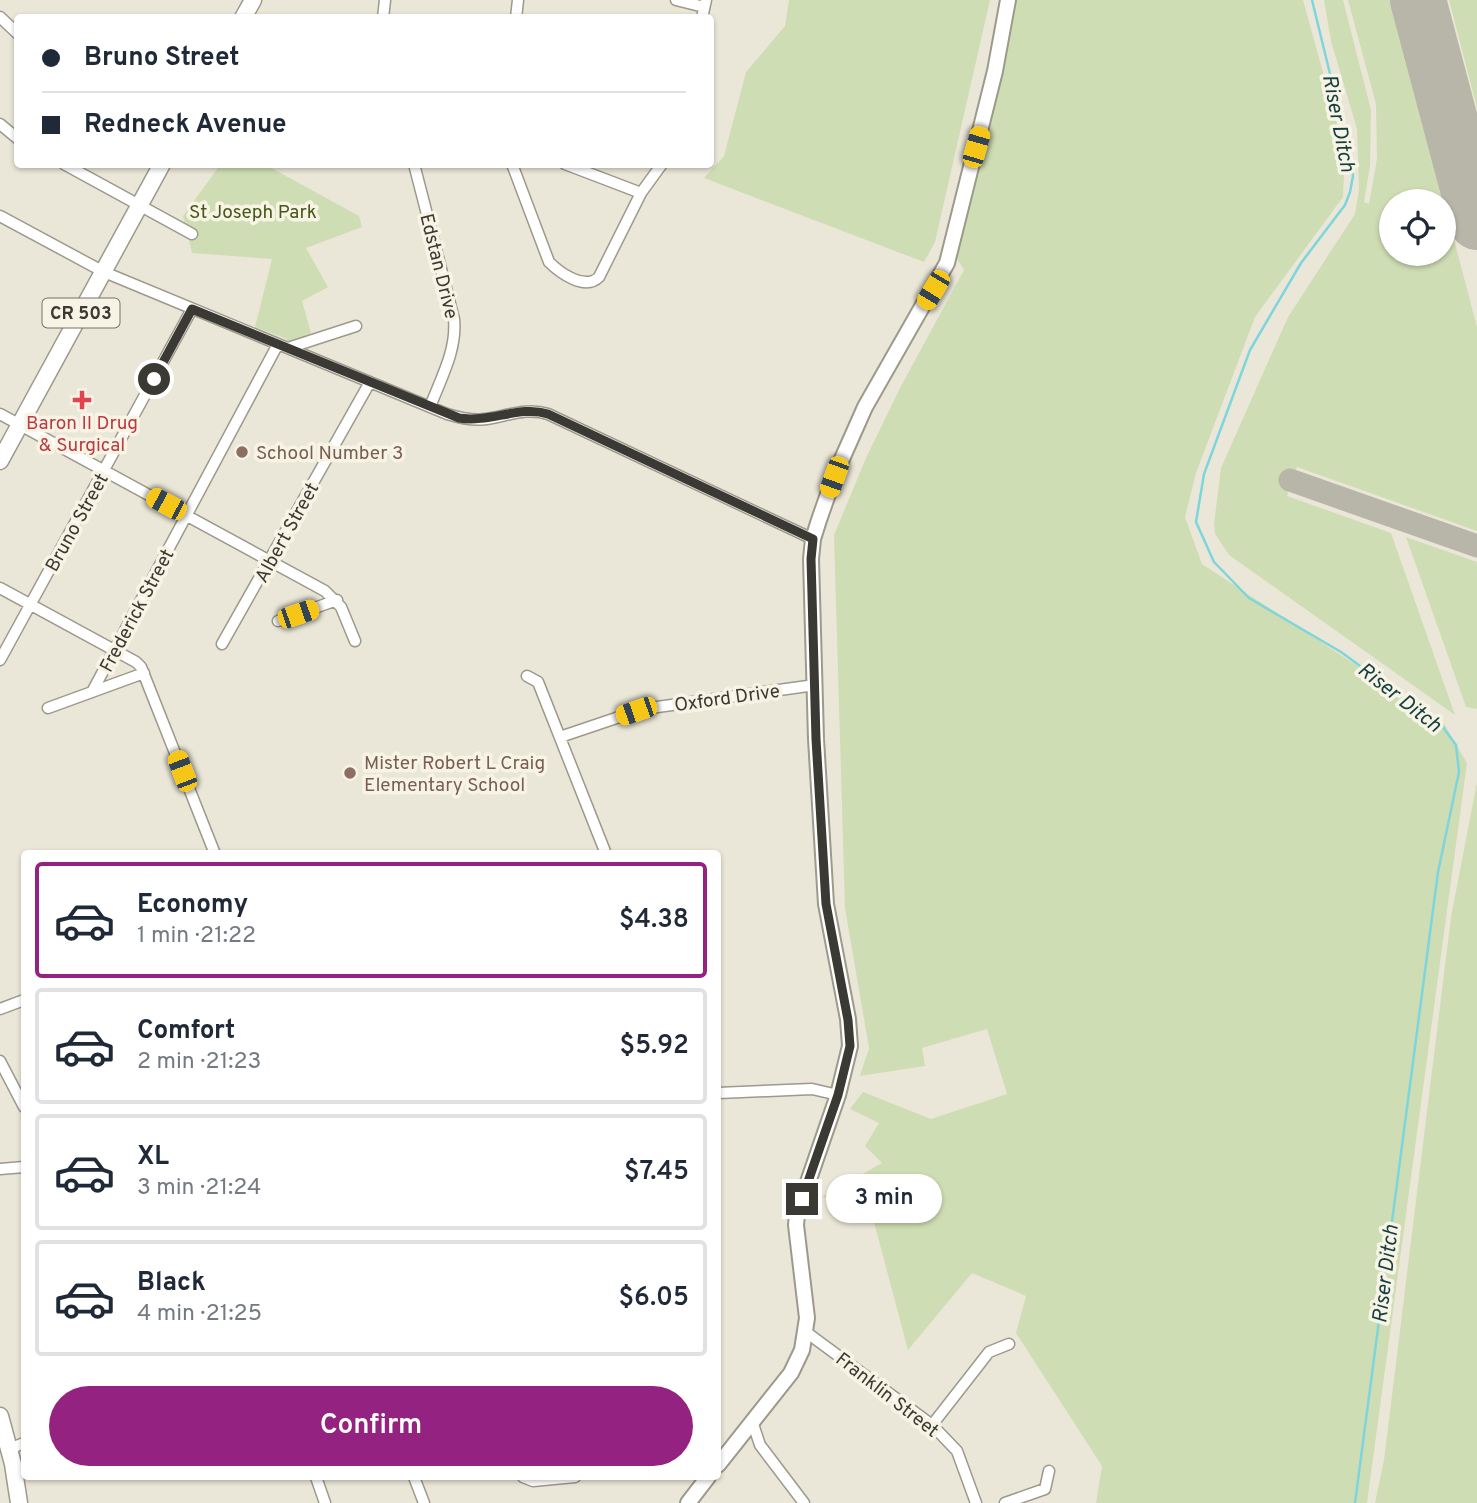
<!DOCTYPE html>
<html lang="en">
<head>
<meta charset="utf-8">
<style>
	:root { --surface:#fff; --page:#f6f6f7; --text:#1f2937; --muted:#747a83; --line:#e0e1e3; --accent:#942281 }
	body { margin:0; font-family:Overpass,sans-serif; background:var(--page); color:var(--text); height:100vh; display:flex; flex-direction:column; font-size:26px; white-space:nowrap }
	* { box-sizing:border-box; margin:0 }
	p { font-size:23px; color:var(--muted) }
	.icon { flex:none; width:38px; height:38px; fill:none; stroke:currentColor; stroke-width:2; stroke-linecap:round; stroke-linejoin:round }
	.map { position:relative; flex:1; overflow:hidden }
	.sheet { position:absolute; left:21px; top:850px; width:700px; height:630px; display:flex; flex-direction:column; background:var(--surface); border-radius:7px; box-shadow:0 2px 5px #0004 }
	.sheet>* { flex:none }
	.banner { position:absolute; left:14px; top:14px; width:700px; height:154px; border-radius:7px; box-shadow:0 2px 5px #0004; display:grid; align-content:center; height:154px; padding:0 28px; background:var(--surface) }
	.fabs { position:absolute; left:1379px; top:189px; display:grid; gap:14px }
	.fabs a { display:grid; place-items:center; width:77px; height:77px; border-radius:50%; background:var(--surface); box-shadow:0 2px 5px #0004; font-size:35px }
	.end { position:absolute; width:32px; height:32px; margin:-16px; border:9px solid #3a3933; background:#fff; box-shadow:0 0 0 4px #fff }
	.from { border-radius:50% }
	.bubble { position:absolute; height:49px; border-radius:24px; background:var(--surface); box-shadow:0 2px 5px #0004; font-size:23px; font-weight:600; line-height:49px; text-align:center }
	.car { position:absolute; width:21px; height:42px; margin:-21px -10px; border-radius:9px; box-shadow:0 0 5px 2px #0007; background:linear-gradient(#f5c518 24%,#345 0 40%,#f5c518 0 76%,#345 0 86%,#f5c518 0) }
	.banner b { display:flex; align-items:center; gap:24px; height:66px; font-size:26px }
	.banner b+b { border-top:2px solid var(--line) }
	.banner i { width:18px; height:18px; background:var(--text) }
	ul { padding:12px 0 0; list-style:none }
	li { display:flex; align-items:center; gap:21px; height:116px; margin:0 14px 10px; padding:0 14px; border:4px solid var(--line); border-radius:7px }
	li div { flex:1 }
	li b { display:block; font-size:26px }
	li em { font-style:normal; font-weight:600 }
	li.active { border-color:var(--accent) }
	li>.icon { width:63px; height:63px; stroke-width:1.5 }
	.action { display:flex; gap:14px; margin-top:auto; padding:14px 28px }
	.action a { flex:1; height:80px; border-radius:42px; background:var(--accent); color:#fff; font-size:28px; font-weight:600; line-height:80px; text-align:center }
	.map>svg:first-child { display:block }
</style>
</head>
<body>
<div class="map">
<svg width="1477" height="1503" viewBox="0 0 1477 1503">
	<rect width="100%" height="100%" fill="#ebe7d8"/>
	<!-- green -->
	<path fill="#cfddb4" fill-rule="evenodd" d="M 789,0 L 990,0 L 935,242 L 924,262 L 704,178 L 724,156 L 746,72 L 785,26 Z
		M 1006,0 L 1303,0 L 1345,152 L 1343,197 L 1255,317 L 1196,473 L 1185,517 L 1202,564 L 1443,722 L 1467,763 L 1367,1503 L 1096,1503 L 1102,1466 L 1016,1333 L 1026,1296 L 972,1273 L 908,1350 L 870,1207 L 822,1197 L 882,1163 L 865,1146 L 879,1123 L 850,1109 L 863,1092 L 931,1119 L 1007,1094 L 987,1029 L 922,1048 L 925,1066 L 860,1076 L 869,1048 L 845,908 L 834,535 L 866,458 L 900,388 L 964,270 L 951,249 Z
		M 1324,0 L 1343,0 L 1371,110 L 1370,166 L 1364,202 L 1369,204 L 1377,159 L 1376,104 L 1348,0 L 1391,0 L 1477,327 L 1477,531 L 1297,467 L 1287,496 L 1391,533 L 1455,715 L 1229,555 L 1215,534 L 1214,524 L 1221,468 L 1288,317 L 1355,214 L 1359,189 L 1357,129 L 1331,41 ZM 1391,201 L 1444,201 L 1444,254 L 1391,254 Z
		M 1449,0 L 1477,0 L 1477,108 Z
		M 220,165 L 266,165 L 359,216 L 362,227 L 306,248 L 328,287 L 302,301 L 311,333 L 285,347 L 287,339 L 255,327 L 272,259 L 192,253 L 183,216 Z
		M 1406,537 L 1477,562 L 1477,709 L 1466,707 Z
		M 1477,782 L 1477,1503 L 1375,1503 L 1384,1460 L 1451,917 Z"/>
	<g fill="none" stroke-linecap="round" stroke-linejoin="round">
		<!-- stream -->
		<path stroke="#7ed5db" stroke-width="2.5" d="M 1312,0 L 1351,160 L 1353,176 L 1350,192 L 1345,205 L 1301,263 L 1250,350 L 1204,474 L 1196,522 L 1214,562 L 1249,598 L 1341,652 L 1442,726 L 1456,745 L 1459,772 L 1438,872 L 1355,1503"/>
		<!-- taxiway -->
		<path stroke="#b8b5a9" stroke-width="23" d="M 1290,480 L 1477,546"/>
		<!-- runway -->
		<path stroke="#b8b5a9" stroke-width="56" d="M 1418,0 L 1477,222"/>
		<!-- street casing -->
		<g stroke="#9d998b" stroke-width="13">
			<path id="street" d="M 676,0 L 704,7
				M 0,17 L 18,34
				M 383,18 L 385,0
				M 516,18 L 518,0
				M 702,18 L 706,0
				M 0,124 L 18,139
				M 64,164 L 192,234
				M 414,164 L 454,319 C 457,350 441,378 430,407
				M 512,164 L 549,262 C 560,273 585,291 599,277 L 641,193 L 662,164
				M 565,164 L 641,193
				M 0,216 L 104,272 L 447,414 C 460,418 473,421 486,419 C 507,416 527,407 548,414 L 813,539
				M 288,348 L 356,326
				M 0,414 L 325,591 L 341,607 L 355,641
				M 0,588 L 136,662 L 141,667 L 215,854
				M 278,621 L 337,600
				M 222,644 L 370,382
				M 0,660 L 192,309
				M 527,676 L 538,682 L 606,854
				M 92,692 L 278,344
				M 48,708 L 144,673
				M 560,737 L 643,709 L 815,685
				M 0,1009 L 24,1000
				M 0,1061 L 24,1107
				M 718,1093 L 812,1089 L 838,1095
				M 0,1169 L 24,1167
				M 806,1332 L 932,1425 L 957,1451 L 976,1503
				M 752,1421 L 760,1445 L 804,1503
				M 932,1425 L 989,1352 L 1009,1344
				M 9,1449 L 24,1443
				M 316,1477 L 325,1503
				M 414,1477 L 424,1503
				M 523,1477 L 533,1481 L 575,1477
				M 1005,1503 L 1045,1489 L 1049,1471"/>
		</g>
		<!-- secondary casing -->
		<g stroke="#9d998b" stroke-width="18">
			<path id="secondary" d="M 718,1465 L 791,1373 L 802,1350 L 807,1318 L 796,1225 L 797,1214 L 838,1095 L 850,1046 L 848,1019 L 826,904 L 816,739 L 811,559 L 813,539 L 819,520 L 834,477 L 865,407 L 947,263 L 995,71 L 1008,0
				M 688,1503 L 708,1477"/>
		</g>
		<!-- primary casing -->
		<g stroke="#9d998b" stroke-width="19">
			<path id="primary" d="M 243,18 L 253,0
				M 0,461 L 162,164
				M 0,1416 L 13,1464 L 19,1503"/>
		</g>
		<!-- street -->
		<use href="#street" stroke="#fff" stroke-width="10"/>
		<!-- secondary -->
		<use href="#secondary" stroke="#fff" stroke-width="14"/>
		<!-- primary -->
		<use href="#primary" stroke="#fff" stroke-width="16"/>
	</g>
	<g fill="none" stroke-linecap="round" stroke-linejoin="round">
		<!-- route -->
		<path stroke="#3a3933" stroke-width="9" d="M 154,379 L 192,309 L 459,418 C 490,423 520,405 548,414 L 813,539 L 811,559 L 816,739 L 826,904 L 848,1020 L 850,1046 L 838,1095 L 802,1199"/>
	</g>
	<!-- markers -->
	<path fill="#e0444e" stroke="#f8f4e5" stroke-width="2.5" d="M78.5 389.5h7v7h7v7h-7v7h-7v-7h-7v-7h7z"/>
	<g fill="#8d6e63" stroke="#f8f4e5" stroke-width="2.5">
		<circle cx="242" cy="452" r="7"/>
		<circle cx="350" cy="773" r="7"/>
	</g>
	<g text-anchor="middle" stroke-width="7" stroke-linejoin="round" paint-order="stroke">
		<!-- shield labels -->
		<rect fill="#f8f4e5" stroke="#737168" stroke-width="2" x="42.5" y="298.5" width="77" height="29" rx="5"/>
		<g font-size="18" font-weight="bold" fill="#3a3933">
			<text x="81" y="319">CR 503</text>
		</g>
		<!-- park labels -->
		<g font-size="19" fill="#475918" stroke="#f8f4e5">
			<text x="253" y="218">St Joseph Park</text>
		</g>
		<!-- street labels -->
		<g font-size="19" fill="#3a3933" stroke="#f8f4e5">
			<text transform="translate(440 266) rotate(76)" y="7">Edstan Drive</text>
			<text transform="translate(76 522) rotate(-61)" y="7">Bruno Street</text>
			<text transform="translate(286 532) rotate(-61)" y="7">Albert Street</text>
			<text transform="translate(136 610) rotate(-62)" y="7">Frederick Street</text>
			<text transform="translate(727 697) rotate(-8)" y="7">Oxford Drive</text>
			<text transform="translate(888 1394) rotate(38)" y="7">Franklin Street</text>
		</g>
		<!-- health labels -->
		<g font-size="19" fill="#be3a42" stroke="#f8f4e5">
			<text x="82" y="429">Baron II Drug<tspan x="82" dy="22">&amp; Surgical</tspan></text>
		</g>
		<!-- education labels -->
		<g font-size="19" fill="#785e54" stroke="#f8f4e5" text-anchor="start">
			<text x="256" y="459">School Number 3</text>
			<text x="364" y="769">Mister Robert L Craig<tspan x="364" dy="22">Elementary School</tspan></text>
		</g>
		<!-- water labels -->
		<g font-size="21" font-style="italic" fill="#143e41" stroke="#f8f4e5">
			<text transform="translate(1339 123) rotate(79)" y="7">Riser Ditch</text>
			<text transform="translate(1400 697) rotate(38)" y="7">Riser Ditch</text>
			<text transform="translate(1385 1274) rotate(-83)" y="7">Riser Ditch</text>
		</g>
	</g>
</svg>
<div class="fabs">
<a><svg class="icon" aria-label="locate" viewBox="0 0 24 24"><circle cx="12" cy="12" r="6"/><path d="M12 2v4M12 18v4M2 12h4M18 12h4"/></svg></a>
</div>
<i class="end from" style="left:154px;top:379px"></i>
<i class="end" style="left:802px;top:1199px"></i>
<div class="bubble" style="left:826px;top:1174px;width:116px">3 min</div>
<i class="car" style="left:976px;top:147px;rotate:16deg"></i>
<i class="car" style="left:933px;top:290px;rotate:211deg"></i>
<i class="car" style="left:834px;top:477px;rotate:200deg"></i>
<i class="car" style="left:166px;top:504px;rotate:298deg"></i>
<i class="car" style="left:298px;top:614px;rotate:71deg"></i>
<i class="car" style="left:636px;top:711px;rotate:251deg"></i>
<i class="car" style="left:182px;top:771px;rotate:339deg"></i>
<div class="banner">
<b><i class="from"></i>Bruno Street</b>
<b><i></i>Redneck Avenue</b>
</div>
<section class="sheet">
<ul>
<li class="active"><svg class="icon" aria-label="car" viewBox="0 0 24 24"><path d="M5 17H2v-5l4-1 3-4h7l3 4 3 1v5h-3M9 17h6M6 11h13"/><circle cx="7" cy="17" r="2"/><circle cx="17" cy="17" r="2"/></svg><div><b>Economy</b><p>1 min · 21:22</p></div><em>$4.38</em></li>
<li><svg class="icon" aria-label="car" viewBox="0 0 24 24"><path d="M5 17H2v-5l4-1 3-4h7l3 4 3 1v5h-3M9 17h6M6 11h13"/><circle cx="7" cy="17" r="2"/><circle cx="17" cy="17" r="2"/></svg><div><b>Comfort</b><p>2 min · 21:23</p></div><em>$5.92</em></li>
<li><svg class="icon" aria-label="car" viewBox="0 0 24 24"><path d="M5 17H2v-5l4-1 3-4h7l3 4 3 1v5h-3M9 17h6M6 11h13"/><circle cx="7" cy="17" r="2"/><circle cx="17" cy="17" r="2"/></svg><div><b>XL</b><p>3 min · 21:24</p></div><em>$7.45</em></li>
<li><svg class="icon" aria-label="car" viewBox="0 0 24 24"><path d="M5 17H2v-5l4-1 3-4h7l3 4 3 1v5h-3M9 17h6M6 11h13"/><circle cx="7" cy="17" r="2"/><circle cx="17" cy="17" r="2"/></svg><div><b>Black</b><p>4 min · 21:25</p></div><em>$6.05</em></li>
</ul>
<div class="action"><a>Confirm</a></div>
</section>
</div>
</body>
</html>
